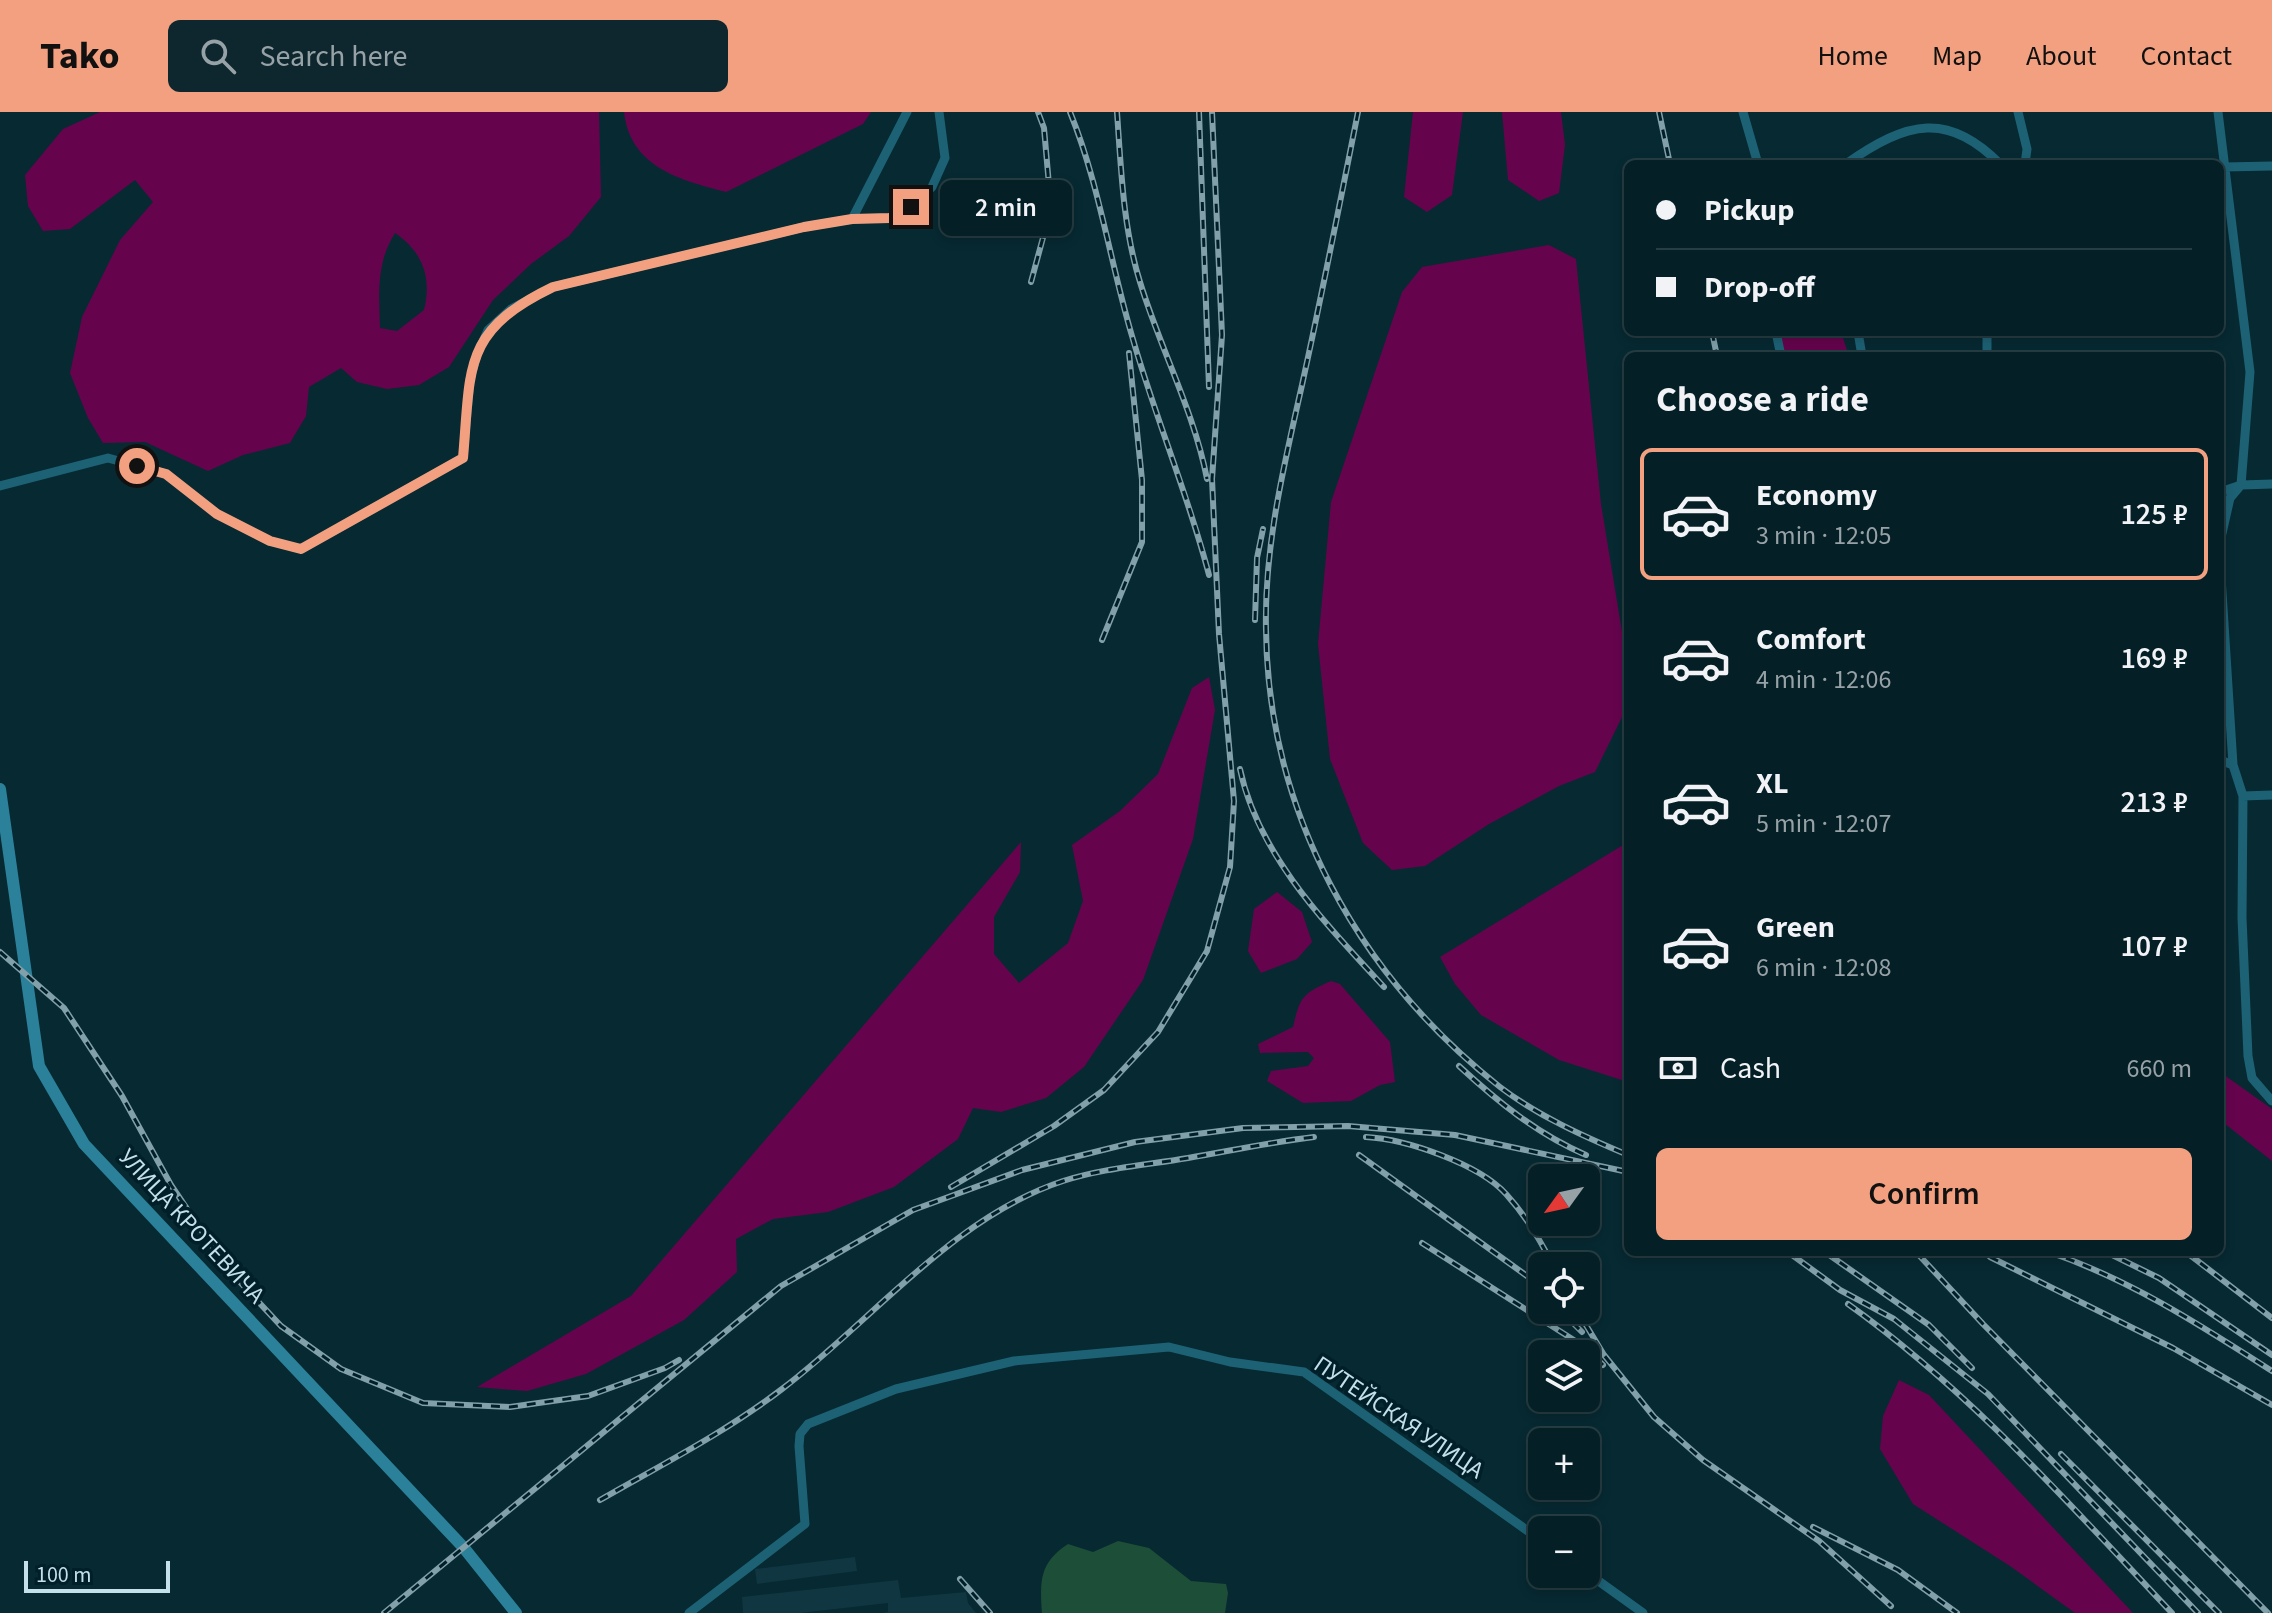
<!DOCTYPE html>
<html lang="en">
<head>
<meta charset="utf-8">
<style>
	:root { --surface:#051f26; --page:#0e272e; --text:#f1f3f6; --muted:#97a2a7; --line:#263d43; --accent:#f2a080 }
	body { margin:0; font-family:"Source Sans 3",sans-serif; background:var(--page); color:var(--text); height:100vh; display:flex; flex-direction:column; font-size:30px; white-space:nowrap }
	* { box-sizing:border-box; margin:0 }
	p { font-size:26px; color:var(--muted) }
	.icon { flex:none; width:44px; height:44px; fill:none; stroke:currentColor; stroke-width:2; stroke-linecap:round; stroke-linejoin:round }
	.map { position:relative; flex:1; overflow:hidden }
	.panel { position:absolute; left:1624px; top:240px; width:600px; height:904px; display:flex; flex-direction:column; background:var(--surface); border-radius:12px; box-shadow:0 4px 12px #0003,0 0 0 2px var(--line) }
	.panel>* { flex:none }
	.top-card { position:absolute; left:1624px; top:48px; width:600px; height:176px; border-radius:12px; box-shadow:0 4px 12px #0003,0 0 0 2px var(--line); display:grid; align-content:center; height:176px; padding:0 32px; background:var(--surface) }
	.needle { width:52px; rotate:237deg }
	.fabs { position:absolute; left:1528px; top:1052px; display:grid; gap:16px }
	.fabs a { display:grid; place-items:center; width:72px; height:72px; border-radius:12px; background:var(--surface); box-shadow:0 4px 12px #0003,0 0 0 2px var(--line); font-size:40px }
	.scale { position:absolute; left:24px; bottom:20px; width:146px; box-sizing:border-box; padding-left:8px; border:4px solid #c3e0eb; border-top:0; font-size:22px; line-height:28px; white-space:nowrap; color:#c3e0eb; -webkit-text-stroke:6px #001f28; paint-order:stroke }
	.end { position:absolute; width:36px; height:36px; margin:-18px; border:10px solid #f2a080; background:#111; box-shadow:0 0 0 4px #111 }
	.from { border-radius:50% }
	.bubble { position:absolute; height:56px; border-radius:12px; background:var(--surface); box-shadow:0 4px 12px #0003,0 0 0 2px var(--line); font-size:26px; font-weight:600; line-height:56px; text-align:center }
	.top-card b { display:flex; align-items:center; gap:28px; height:76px; font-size:30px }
	.top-card b+b { border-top:2px solid var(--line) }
	.top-card i { width:20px; height:20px; background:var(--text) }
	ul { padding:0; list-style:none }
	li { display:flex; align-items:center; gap:24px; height:132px; margin:0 16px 12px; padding:0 16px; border:4px solid transparent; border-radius:12px }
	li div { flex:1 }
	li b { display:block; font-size:30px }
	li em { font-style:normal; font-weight:600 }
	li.on { border-color:var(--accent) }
	li>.icon { width:72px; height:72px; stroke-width:1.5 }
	h2 { padding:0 32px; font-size:36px; line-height:96px }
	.pay { display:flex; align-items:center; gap:20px; height:88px; padding:0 32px; font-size:30px }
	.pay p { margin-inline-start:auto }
	.cta { display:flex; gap:16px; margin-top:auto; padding:16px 32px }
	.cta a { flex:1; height:92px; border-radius:12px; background:var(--accent); color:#111; font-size:32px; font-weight:600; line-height:92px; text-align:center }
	header { display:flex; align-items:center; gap:48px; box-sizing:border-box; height:112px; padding:0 40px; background:var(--accent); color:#111 }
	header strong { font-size:38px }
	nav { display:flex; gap:44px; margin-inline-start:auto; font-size:28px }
	.search { width:560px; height:72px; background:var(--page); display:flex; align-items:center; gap:20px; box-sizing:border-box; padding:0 28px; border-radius:12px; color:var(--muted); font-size:30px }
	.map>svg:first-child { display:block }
</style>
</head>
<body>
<header>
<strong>Tako</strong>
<div class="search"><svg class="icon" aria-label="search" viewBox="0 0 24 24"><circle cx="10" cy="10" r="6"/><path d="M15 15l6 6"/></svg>Search here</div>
<nav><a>Home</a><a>Map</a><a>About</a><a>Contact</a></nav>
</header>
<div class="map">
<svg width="2272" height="1501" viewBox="0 0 2272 1501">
	<rect width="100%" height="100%" fill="#072932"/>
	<!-- built -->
	<path fill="#103642" d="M 855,1445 L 857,1459 L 757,1472 L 755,1457 Z
		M 898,1468 L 901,1486 L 966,1480 L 968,1491 L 976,1501 L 883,1501 L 888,1500 L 888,1491 L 800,1501 L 743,1501 L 742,1485 Z"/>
	<!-- green -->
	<path fill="#65044d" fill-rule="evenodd" d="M 100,0 L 599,0 L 601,85 L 569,124 L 531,152 L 493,188 L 449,255 L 419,273 L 387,277 L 357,270 L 341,256 L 309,275 L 306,304 L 290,331 L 243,343 L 208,359 L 145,330 L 103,331 L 88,306 L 70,261 L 82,205 L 120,128 L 153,90 L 135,68 L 70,117 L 43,119 L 28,94 L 25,63 L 63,17 ZM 395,121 C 423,140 432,166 424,198 L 397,219 L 380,216 C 379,182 376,151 395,121 Z
		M 624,0 L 871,0 L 863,12 L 726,80 C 680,68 630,55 624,0 Z
		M 1413,0 L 1463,0 L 1452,83 L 1427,100 L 1404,85 Z
		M 1502,0 L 1561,0 L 1565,33 L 1559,81 L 1539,89 L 1508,68 Z
		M 1549,133 L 1576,147 L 1601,392 L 1628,556 L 1628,593 L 1595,660 L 1559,674 L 1489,712 L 1425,754 L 1392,758 L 1363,731 L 1330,647 L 1318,532 L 1331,390 L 1402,180 L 1422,155 Z
		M 1776,220 L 1841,220 L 1849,244 L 1781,244 Z
		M 1209,565 L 1215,598 L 1193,727 L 1143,868 L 1084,955 L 1046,986 L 1001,1000 L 973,996 L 958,1027 L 894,1075 L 828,1100 L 773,1107 L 736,1127 L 737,1160 L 684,1208 L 586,1262 L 527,1279 L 477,1275 L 631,1184 L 1021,730 L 1020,760 L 994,805 L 994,842 L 1019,871 L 1068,831 L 1083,789 L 1072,733 L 1120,699 L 1158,662 L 1192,576 Z
		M 1628,730 L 1628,970 L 1559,948 L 1481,903 L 1455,872 L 1440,845 Z
		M 1277,780 L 1302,800 L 1312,830 L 1297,847 L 1261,861 L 1248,839 L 1254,797 Z
		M 1331,869 L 1340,872 L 1390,930 L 1395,970 L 1380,973 L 1351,989 L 1303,991 L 1267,969 L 1271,959 L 1308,954 L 1314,946 L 1308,940 L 1260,941 L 1258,932 L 1293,915 C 1300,885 1302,882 1331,869 Z
		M 2220,960 L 2272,997 L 2272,1049 L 2220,1008 Z
		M 1899,1268 L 1929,1283 L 2133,1501 L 2075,1501 L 2010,1454 L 1913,1392 L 1880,1337 L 1883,1304 Z"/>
	<!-- water -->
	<path fill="#1d4e38" d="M 1118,1429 L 1149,1436 L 1191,1469 L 1226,1472 L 1228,1481 L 1225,1501 L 1042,1501 C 1040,1469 1039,1451 1068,1432 L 1093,1440 Z"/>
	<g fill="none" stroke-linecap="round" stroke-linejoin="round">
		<!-- street -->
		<path stroke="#1d6175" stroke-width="9" d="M 1743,0 L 1758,52
			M 2018,0 L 2027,37 L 2025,52
			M 2218,0 L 2250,260 L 2241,373 L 2230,386 L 2220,430
			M 1846,52 C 1908,8 1949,0 2000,52
			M 2224,55 L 2272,54
			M 852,107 L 890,106 L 911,95 L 932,75 L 945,46 L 939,0
			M 1776,220 L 1781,244
			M 1858,220 L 1862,244
			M 1987,244 L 1987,220
			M 0,374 L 108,346 L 166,362 L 217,402 L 270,429 L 301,437 L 463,346 L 470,267 L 477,243 L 488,218 L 511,197 L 553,175 L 804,115 L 852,107 L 907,0
			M 2220,380 L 2241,373 L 2272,372
			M 2220,449 L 2233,653 L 2243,684 L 2242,806 L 2248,944 L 2252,966 L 2272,989
			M 2220,648 L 2233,653
			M 2243,684 L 2272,683
			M 1586,1460 L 1643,1501
			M 689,1501 L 805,1412 L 799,1334 L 800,1322 L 808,1312 L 896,1277 L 1014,1249 L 1169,1235 L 1230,1250 L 1304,1260 L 1542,1429"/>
		<!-- secondary -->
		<path stroke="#2b819a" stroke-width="12" d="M 0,677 L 39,954 L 84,1032 L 464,1436 L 516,1501"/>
		<!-- rail casing -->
		<g stroke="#81a0aa" stroke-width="6">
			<path id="rail" d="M 1070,0 C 1099,71 1110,150 1132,224 C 1155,305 1188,382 1209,463
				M 1117,0 C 1121,56 1123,116 1140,170 C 1160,236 1194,299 1207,367
				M 1199,0 L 1209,275
				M 1358,0 C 1340,91 1322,182 1302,273 C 1284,353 1264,435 1266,518 C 1268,700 1358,863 1500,975 C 1538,1004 1585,1025 1628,1043
				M 1659,0 L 1670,52
				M 1031,170 L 1051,96 L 1044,16 L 1038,0
				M 1712,220 L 1717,244
				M 1255,508 L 1257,446 L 1263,417
				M 1102,528 L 1142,430 L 1142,368 L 1129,241
				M 1240,657 C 1258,743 1327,813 1384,875
				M 0,840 L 64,896 L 122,984 L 171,1073 L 226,1155 L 281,1214 L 341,1257 L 423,1291 L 510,1295 L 588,1284 L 665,1256 L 679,1248
				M 1459,954 C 1497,989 1537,1022 1586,1043
				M 1366,1025 C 1406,1027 1479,1052 1506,1082 C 1525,1103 1541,1129 1553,1154
				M 1359,1043 L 1527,1164 L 1542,1179
				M 951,1075 L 1054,1014 L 1104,978 L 1158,920 L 1207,839 L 1230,755 L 1234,689 L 1219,522 L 1212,367 L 1222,223 L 1212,0
				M 1422,1131 L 1580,1232 L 1603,1253
				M 1788,1140 L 1840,1178 L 1894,1207 L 1988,1282 L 2198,1501
				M 1825,1140 L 1929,1213 L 1972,1256
				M 1916,1140 L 1983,1212 L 2268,1501
				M 2049,1140 C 2131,1168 2200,1213 2272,1259
				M 2106,1140 L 2159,1166 L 2272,1243
				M 2186,1140 L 2272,1206
				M 1990,1145 L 2173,1236 L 2272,1293
				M 1848,1192 C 1970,1279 2069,1392 2172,1501
				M 1560,1198 L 1582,1220
				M 1577,1198 L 1604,1243 L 1654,1305 L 1703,1348 L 1819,1429 L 1891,1494
				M 2061,1342 L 2219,1501
				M 600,1388 C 661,1353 726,1320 782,1277 C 872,1209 953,1105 1063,1069 C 1103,1056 1147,1053 1188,1046 C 1230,1039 1271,1030 1314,1025
				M 1813,1415 L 1898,1458 L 1957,1501
				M 960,1467 L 990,1501
				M 384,1501 L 781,1174 L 913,1098 L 1022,1058 L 1135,1030 L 1243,1016 L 1348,1014 L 1455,1023 L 1628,1060"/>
		</g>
		<!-- rail -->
		<use href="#rail" stroke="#001f28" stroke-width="3" stroke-dasharray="9" stroke-linecap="butt"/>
	</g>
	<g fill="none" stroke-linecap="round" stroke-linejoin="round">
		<!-- route -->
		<path stroke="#f2a080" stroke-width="10" d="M 137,354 L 166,362 L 217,402 L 270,429 L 301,437 L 463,346 C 471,255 462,219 553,175 L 804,115 L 852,107 L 890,106 L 911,95"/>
	</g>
	<g text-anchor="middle" stroke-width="7" stroke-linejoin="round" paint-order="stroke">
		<!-- street labels -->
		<g font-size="24" fill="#c3e0eb" stroke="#001f28">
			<text transform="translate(192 1114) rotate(47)" y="8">УЛИЦА КРОТЕВИЧА</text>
			<text transform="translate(1399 1305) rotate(34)" y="8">ПУТЕЙСКАЯ УЛИЦА</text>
		</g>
	</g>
</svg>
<div class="fabs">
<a><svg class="needle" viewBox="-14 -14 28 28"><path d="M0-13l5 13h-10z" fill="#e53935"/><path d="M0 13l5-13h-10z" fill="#97a2a7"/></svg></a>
<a><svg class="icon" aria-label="locate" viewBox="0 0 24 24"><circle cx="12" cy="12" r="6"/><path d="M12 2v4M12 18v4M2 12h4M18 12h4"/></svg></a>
<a><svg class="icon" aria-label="layers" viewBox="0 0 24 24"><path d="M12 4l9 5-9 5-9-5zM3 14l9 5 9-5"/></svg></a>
<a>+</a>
<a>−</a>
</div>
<div class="scale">100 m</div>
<i class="end from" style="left:137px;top:354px"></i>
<i class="end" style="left:911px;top:95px"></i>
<div class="bubble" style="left:940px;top:68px;width:132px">2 min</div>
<div class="top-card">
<b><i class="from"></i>Pickup</b>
<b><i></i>Drop-off</b>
</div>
<section class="panel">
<h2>Choose a ride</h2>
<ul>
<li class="on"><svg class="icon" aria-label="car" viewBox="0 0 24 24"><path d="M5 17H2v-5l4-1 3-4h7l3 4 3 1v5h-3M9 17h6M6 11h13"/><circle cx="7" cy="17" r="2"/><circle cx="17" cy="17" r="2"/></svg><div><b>Economy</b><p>3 min · 12:05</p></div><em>125 ₽</em></li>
<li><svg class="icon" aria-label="car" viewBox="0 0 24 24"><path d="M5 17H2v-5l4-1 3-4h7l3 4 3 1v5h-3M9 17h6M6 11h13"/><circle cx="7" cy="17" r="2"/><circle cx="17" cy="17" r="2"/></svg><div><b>Comfort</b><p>4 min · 12:06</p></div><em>169 ₽</em></li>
<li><svg class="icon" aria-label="car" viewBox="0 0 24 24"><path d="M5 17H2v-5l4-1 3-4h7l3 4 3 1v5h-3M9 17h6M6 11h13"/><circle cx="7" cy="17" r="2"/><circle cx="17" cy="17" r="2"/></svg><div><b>XL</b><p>5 min · 12:07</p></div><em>213 ₽</em></li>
<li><svg class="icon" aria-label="car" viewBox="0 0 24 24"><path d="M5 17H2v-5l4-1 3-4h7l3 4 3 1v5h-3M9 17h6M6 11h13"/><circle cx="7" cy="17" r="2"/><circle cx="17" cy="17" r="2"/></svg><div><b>Green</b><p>6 min · 12:08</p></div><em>107 ₽</em></li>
</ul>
<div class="pay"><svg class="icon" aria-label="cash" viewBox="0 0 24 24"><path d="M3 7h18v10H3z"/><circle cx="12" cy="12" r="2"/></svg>Cash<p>660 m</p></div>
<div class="cta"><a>Confirm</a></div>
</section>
</div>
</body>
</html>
